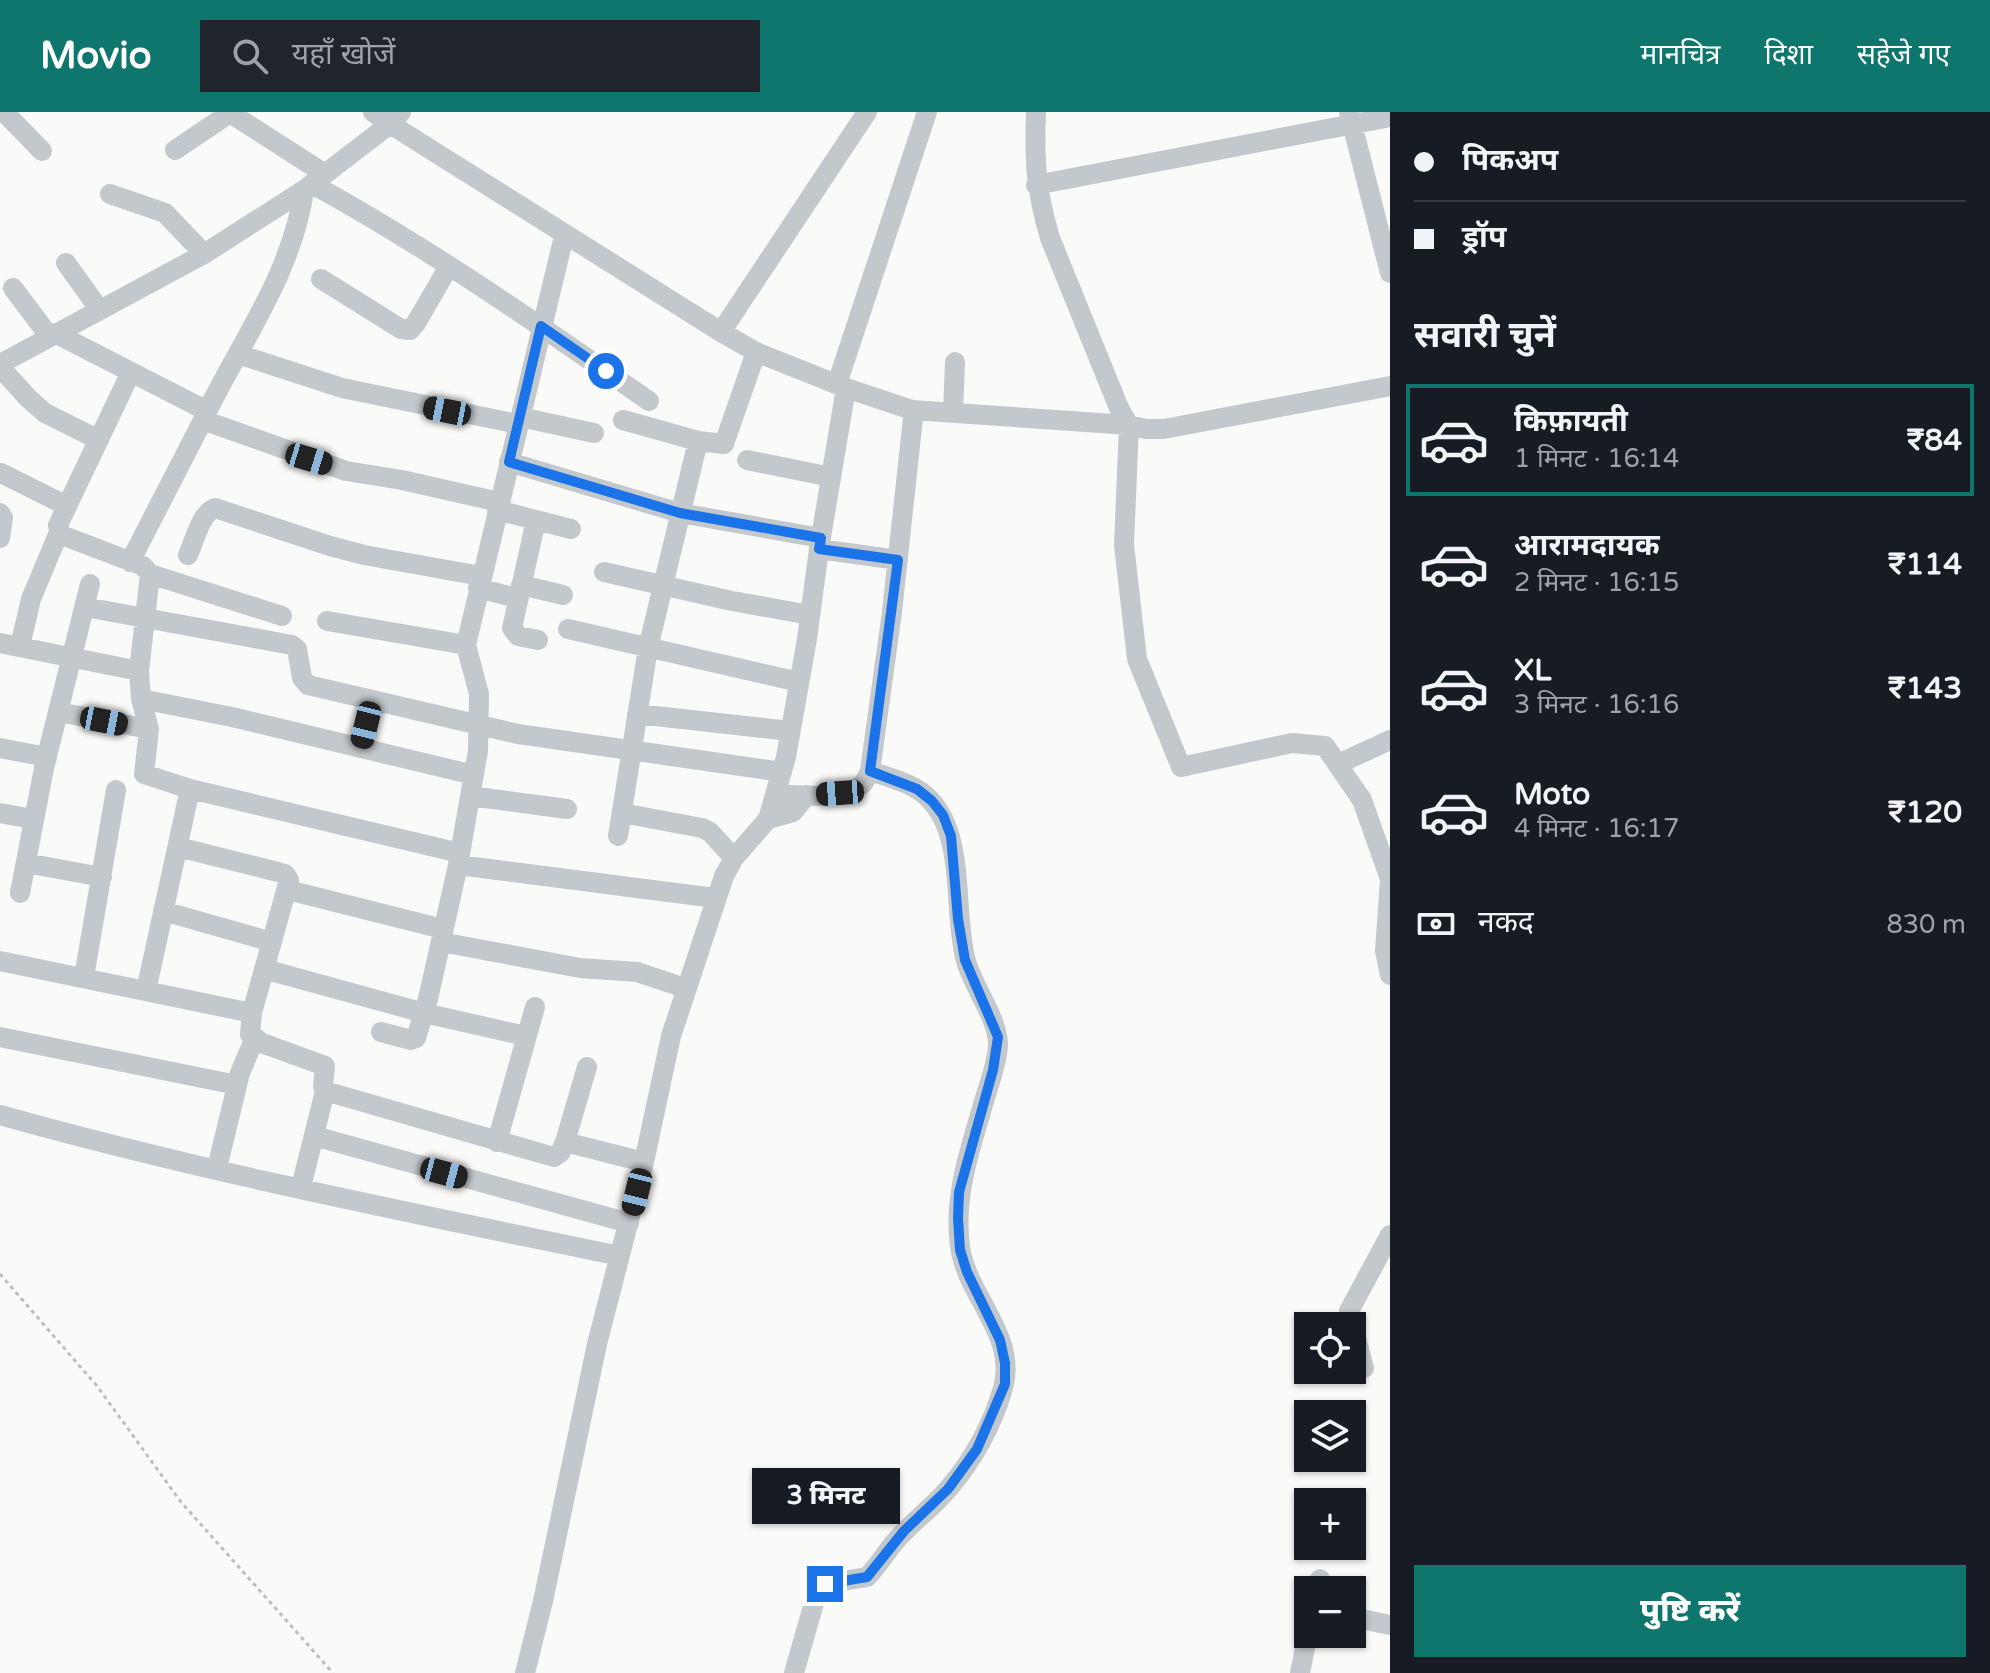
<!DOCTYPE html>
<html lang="hi">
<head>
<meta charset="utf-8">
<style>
	:root { --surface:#171b24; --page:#20242c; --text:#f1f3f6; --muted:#9ea1a6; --line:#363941; --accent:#0f766e }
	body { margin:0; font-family:"Varela Round","Noto Sans Devanagari",sans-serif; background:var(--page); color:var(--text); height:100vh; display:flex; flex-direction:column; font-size:30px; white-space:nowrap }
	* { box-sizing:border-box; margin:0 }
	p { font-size:26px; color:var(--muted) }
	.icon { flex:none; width:44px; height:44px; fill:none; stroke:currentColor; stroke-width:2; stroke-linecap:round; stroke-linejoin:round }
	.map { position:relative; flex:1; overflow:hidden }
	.side { display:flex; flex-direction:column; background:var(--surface); width:600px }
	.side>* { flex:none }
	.hud { display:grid; align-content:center; height:176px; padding:0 24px; background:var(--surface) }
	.controls { position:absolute; left:1294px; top:1200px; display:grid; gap:16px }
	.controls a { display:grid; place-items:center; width:72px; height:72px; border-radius:0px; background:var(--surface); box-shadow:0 2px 6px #0004; font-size:40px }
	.end { position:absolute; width:36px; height:36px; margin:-18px; border:10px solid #1a73e8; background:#fff; box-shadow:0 0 0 4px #fff }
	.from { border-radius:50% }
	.bubble { position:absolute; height:56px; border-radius:0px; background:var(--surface); box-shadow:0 2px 6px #0004; font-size:26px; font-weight:800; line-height:56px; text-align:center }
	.car { position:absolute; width:24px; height:48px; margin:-24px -12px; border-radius:10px; box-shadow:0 0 6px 2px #0007; background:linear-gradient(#222 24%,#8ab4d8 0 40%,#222 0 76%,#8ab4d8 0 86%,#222 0) }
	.hud b { display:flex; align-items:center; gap:28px; height:76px; font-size:30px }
	.hud b+b { border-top:2px solid var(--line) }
	.hud i { width:20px; height:20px; background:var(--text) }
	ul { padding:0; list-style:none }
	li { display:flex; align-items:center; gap:24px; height:112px; margin:0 16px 12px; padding:0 8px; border:4px solid transparent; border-radius:0px }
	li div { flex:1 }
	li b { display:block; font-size:30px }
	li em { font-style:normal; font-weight:800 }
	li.current { border-color:var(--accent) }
	li>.icon { width:72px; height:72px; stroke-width:1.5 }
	h2 { padding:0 24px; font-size:36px; line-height:96px }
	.pay { display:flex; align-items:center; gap:20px; height:88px; padding:0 24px; font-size:30px }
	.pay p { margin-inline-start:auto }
	.button { display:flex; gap:16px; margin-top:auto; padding:16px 24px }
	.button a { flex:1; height:92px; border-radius:0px; background:var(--accent); color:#fff; font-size:32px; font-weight:800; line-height:92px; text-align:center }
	header { display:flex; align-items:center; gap:48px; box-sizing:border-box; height:112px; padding:0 40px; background:var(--accent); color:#fff }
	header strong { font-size:38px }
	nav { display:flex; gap:44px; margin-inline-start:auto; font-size:28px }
	.search { width:560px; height:72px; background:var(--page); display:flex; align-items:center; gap:20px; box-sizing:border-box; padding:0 28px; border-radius:0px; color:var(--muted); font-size:30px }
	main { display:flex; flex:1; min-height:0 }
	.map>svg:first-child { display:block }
</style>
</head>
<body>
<header>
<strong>Movio</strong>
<div class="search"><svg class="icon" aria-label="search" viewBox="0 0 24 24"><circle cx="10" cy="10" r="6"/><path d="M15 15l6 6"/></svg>यहाँ खोजें</div>
<nav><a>मानचित्र</a><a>दिशा</a><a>सहेजे गए</a></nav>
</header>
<main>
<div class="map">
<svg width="1390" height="1561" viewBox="0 0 1390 1561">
	<rect width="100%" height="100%" fill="#fafaf8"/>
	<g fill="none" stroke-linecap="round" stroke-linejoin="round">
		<!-- path -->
		<path stroke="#bbbfc2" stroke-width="3" stroke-dasharray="4 4" stroke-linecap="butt" d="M 0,1162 L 97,1274 L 181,1390 L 333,1561"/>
		<!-- minor -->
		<path stroke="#c3c8cc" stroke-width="20" d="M 4,0 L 42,39
			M 373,0 L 390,12 L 304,78 C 292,163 239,232 203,308 L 346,359 L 402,368 L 499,390
			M 401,0 L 390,12 L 721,220 L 756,240 L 846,276 L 912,298 L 913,306 L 892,500 L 870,659 C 867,665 865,671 859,675 C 843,687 796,684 776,682
			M 1036,0 C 1034,48 1036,79 1050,126 L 1119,296 L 1129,313 L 1146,317 L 1164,317 L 1390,274
			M 1349,0 L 1390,161
			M 175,38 L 230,1 L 325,62
			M 312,72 C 429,136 539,213 649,289
			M 1036,73 L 1390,5
			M 110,82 L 165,101 L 204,142
			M 66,151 L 99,197
			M 321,167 L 401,217 L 410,218 L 416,211 L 448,156
			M 13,176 L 49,224
			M 721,220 L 867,0
			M 55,221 L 207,299
			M 238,242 L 342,276 L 518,312
			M 0,252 L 204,142 L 304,78
			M 0,255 L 28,286 L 45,301 L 99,328
			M 130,262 L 58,413 L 59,420 L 64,424 L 143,454 L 150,462 L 139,559 L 141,587 L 149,617 L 144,662 L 190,677 L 460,741
			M 837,272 L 927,0
			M 912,298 L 1129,313 L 1124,433 L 1137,547 L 1181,655 L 1292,631 L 1325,634 L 1362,688 L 1390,767 L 1385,839 L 1390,863
			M 953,301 L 955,250
			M 520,305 L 594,321
			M 623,308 L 698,329 L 724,332 L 756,240
			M 747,348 L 831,365
			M 509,350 L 680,401 L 821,426
			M 1,361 L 67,394
			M 497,398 L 571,417
			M 0,401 L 3,406 L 0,426
			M 536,408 L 512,516 L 518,524 L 538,528
			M 819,437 L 898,448
			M 188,443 C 195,428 200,402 215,396 L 330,434 L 364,443 L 481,464
			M 130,450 L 203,308
			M 604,460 L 732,489 L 810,503
			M 150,462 L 282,504
			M 521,473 L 563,483
			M 478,476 L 517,486
			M 85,495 L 292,533 L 297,537 L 302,566 L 308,573 L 518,622 L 782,660
			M 327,509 L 466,533
			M 568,517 L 799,570
			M 0,531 L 139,559
			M 20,534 L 31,487 L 59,420
			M 141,587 L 232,605 L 474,663
			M 58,600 L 149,617
			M 637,602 L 790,619
			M 0,636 L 47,645
			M 360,636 L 372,590
			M 1338,652 L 1390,628
			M 470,684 L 567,697
			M 0,701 L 33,707
			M 622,701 L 702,716 L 710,720 L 734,746
			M 768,707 L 793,700 L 807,683
			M 618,724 L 648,536 L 698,329
			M 178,735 L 278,760 L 285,762 L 289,768 L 252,901 L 250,922 L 262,931 L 325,954 L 323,974 L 325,979 L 554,1045 L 560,1041 L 565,1030 L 587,955
			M 26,751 L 102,765
			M 458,753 L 715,786
			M 288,778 L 443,817
			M 20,781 L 44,656 L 90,472
			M 163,799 L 272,830
			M 441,830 L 580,856 L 637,860 L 685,876
			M 0,849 L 252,901
			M 264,857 L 424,901 L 526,924
			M 84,865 L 116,678
			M 146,879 L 190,677
			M 381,920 L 411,928 L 416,926 L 428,887 L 458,753 L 478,639 L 479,582 L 466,533 L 564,124
			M 0,925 L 237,973
			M 0,1003 C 203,1060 413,1101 619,1144
			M 314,1024 L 629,1111
			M 497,1030 L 535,895
			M 565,1030 L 644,1050
			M 217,1056 L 240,961 L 254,928
			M 301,1075 L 325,979
			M 1364,1256 L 1349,1199 L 1390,1123
			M 1318,1478 L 1320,1467
			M 1352,1505 L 1390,1513
			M 525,1561 L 543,1489 L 597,1232 L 644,1050 L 671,924 L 724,764 L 734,746 L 768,707 L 786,645 L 807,527 L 819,437 L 846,276
			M 794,1561 L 818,1477 L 825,1472 L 867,1465 C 880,1452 888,1436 901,1423 C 916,1407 934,1394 949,1376 C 973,1348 993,1312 1003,1276 C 1018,1224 966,1183 960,1134 C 953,1083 971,1035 985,986 C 990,969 997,951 998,934 C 999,908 973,875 966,849 C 951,796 970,707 915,676 C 901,668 885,664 870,659
			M 1300,1561 L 1308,1521"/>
	</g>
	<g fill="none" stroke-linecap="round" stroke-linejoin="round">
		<!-- route -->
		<path stroke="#1a73e8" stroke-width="10" d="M 606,259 L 541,214 L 509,350 L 680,401 L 821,426 L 819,437 L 898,448 L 870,659 L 917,677 L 932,689 L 943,703 L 951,724 L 958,807 L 965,848 L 998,925 L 993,958 L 959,1080 L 958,1106 L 960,1138 L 967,1160 L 1000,1228 L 1005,1251 L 1005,1272 L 977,1337 L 948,1377 L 904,1419 L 867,1465 L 825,1472"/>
	</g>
</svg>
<div class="controls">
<a><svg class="icon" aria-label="locate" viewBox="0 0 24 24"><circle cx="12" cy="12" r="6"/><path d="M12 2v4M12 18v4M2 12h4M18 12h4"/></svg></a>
<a><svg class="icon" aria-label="layers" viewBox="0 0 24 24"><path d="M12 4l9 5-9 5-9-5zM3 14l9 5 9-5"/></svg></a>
<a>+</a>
<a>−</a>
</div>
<i class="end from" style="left:606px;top:259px"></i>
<i class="end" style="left:825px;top:1472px"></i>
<div class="bubble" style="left:752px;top:1356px;width:148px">3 मिनट</div>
<i class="car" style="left:447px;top:299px;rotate:281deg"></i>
<i class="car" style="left:309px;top:347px;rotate:107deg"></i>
<i class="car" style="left:104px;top:609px;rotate:101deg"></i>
<i class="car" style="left:366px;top:613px;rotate:194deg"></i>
<i class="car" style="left:840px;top:681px;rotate:266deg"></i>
<i class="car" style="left:444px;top:1061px;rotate:105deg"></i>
<i class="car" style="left:637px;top:1080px;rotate:194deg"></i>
</div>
<section class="side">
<div class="hud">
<b><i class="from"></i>पिकअप</b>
<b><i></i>ड्रॉप</b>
</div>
<h2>सवारी चुनें</h2>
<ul>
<li class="current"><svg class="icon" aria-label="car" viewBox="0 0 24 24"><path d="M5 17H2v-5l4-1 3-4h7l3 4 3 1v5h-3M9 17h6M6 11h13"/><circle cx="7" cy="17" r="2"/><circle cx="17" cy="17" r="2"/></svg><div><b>किफ़ायती</b><p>1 मिनट · 16:14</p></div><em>₹84</em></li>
<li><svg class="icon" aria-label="car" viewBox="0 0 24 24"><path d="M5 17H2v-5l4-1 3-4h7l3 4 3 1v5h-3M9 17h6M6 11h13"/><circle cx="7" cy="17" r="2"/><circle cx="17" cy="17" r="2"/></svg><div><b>आरामदायक</b><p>2 मिनट · 16:15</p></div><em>₹114</em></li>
<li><svg class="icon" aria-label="car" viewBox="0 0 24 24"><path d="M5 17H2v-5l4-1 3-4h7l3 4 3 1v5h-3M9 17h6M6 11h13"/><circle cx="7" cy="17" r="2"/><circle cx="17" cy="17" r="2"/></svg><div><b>XL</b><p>3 मिनट · 16:16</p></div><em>₹143</em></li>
<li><svg class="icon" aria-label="car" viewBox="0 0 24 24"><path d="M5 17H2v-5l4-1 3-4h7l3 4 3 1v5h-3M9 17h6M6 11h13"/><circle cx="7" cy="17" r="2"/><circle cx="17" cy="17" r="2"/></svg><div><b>Moto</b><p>4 मिनट · 16:17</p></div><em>₹120</em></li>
</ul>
<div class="pay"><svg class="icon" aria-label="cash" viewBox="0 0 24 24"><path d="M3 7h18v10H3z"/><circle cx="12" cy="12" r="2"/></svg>नकद<p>830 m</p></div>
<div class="button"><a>पुष्टि करें</a></div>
</section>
</main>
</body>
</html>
